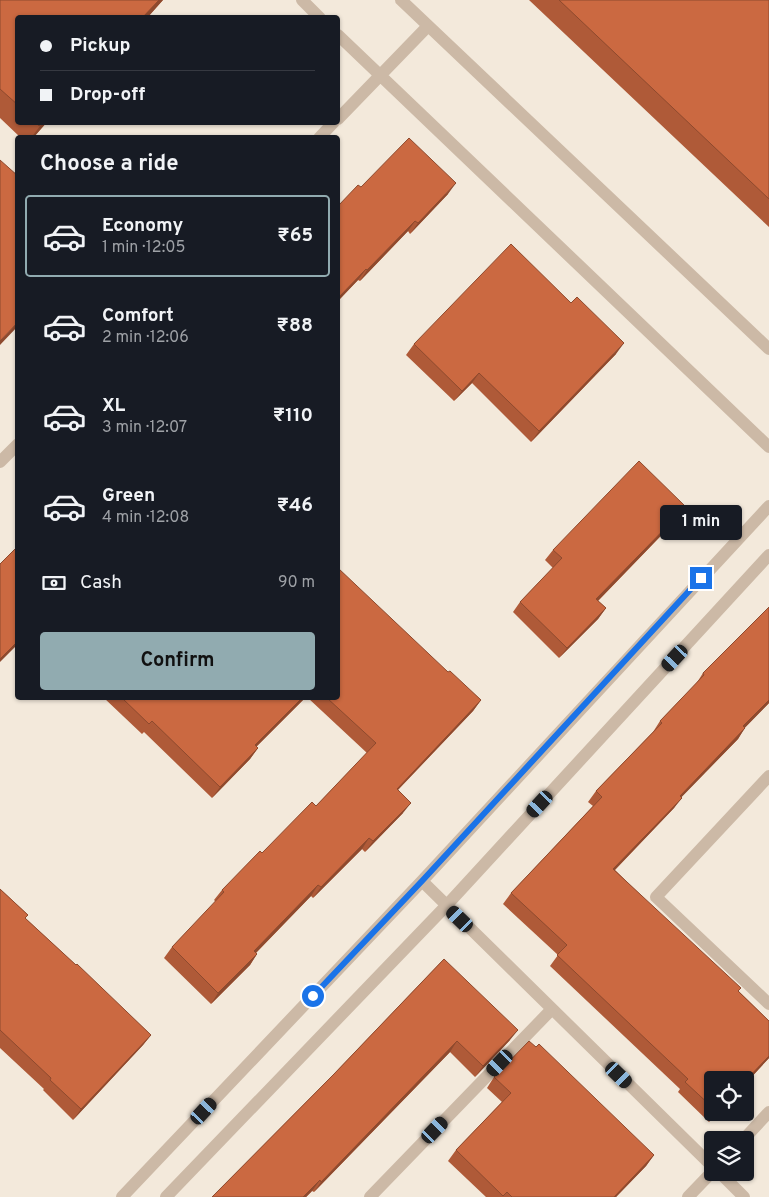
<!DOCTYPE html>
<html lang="en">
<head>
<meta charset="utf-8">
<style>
	:root { --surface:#171b24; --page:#20242c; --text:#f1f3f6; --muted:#9ea1a6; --line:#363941; --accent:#91abb0 }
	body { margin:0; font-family:Overpass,sans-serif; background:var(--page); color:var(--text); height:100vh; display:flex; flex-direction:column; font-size:19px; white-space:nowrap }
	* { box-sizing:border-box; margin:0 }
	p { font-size:16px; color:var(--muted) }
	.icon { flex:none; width:28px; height:28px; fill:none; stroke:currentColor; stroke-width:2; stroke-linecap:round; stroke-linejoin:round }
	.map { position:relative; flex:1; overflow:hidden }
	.drawer { position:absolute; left:15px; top:135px; width:325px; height:565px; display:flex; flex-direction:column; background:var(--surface); border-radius:5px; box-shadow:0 1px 4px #0004 }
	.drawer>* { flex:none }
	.guide { position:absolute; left:15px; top:15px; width:325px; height:110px; border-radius:5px; box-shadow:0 1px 4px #0004; display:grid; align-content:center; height:110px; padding:0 25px; background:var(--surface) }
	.buttons { position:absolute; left:704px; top:1071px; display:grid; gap:10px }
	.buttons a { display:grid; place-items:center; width:50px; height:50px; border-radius:5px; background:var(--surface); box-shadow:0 1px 4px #0004; font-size:25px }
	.end { position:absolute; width:22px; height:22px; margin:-11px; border:6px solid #1a73e8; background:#fff; box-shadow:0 0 0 2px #fff }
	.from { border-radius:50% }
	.bubble { position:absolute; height:35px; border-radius:5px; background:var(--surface); box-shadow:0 1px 4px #0004; font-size:16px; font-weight:700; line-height:35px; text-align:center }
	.car { position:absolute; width:15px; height:30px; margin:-15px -8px; border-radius:6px; box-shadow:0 0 4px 1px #0007; background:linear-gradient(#222 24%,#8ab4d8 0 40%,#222 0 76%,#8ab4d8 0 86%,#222 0) }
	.guide b { display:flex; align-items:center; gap:18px; height:48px; font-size:19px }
	.guide b+b { border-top:1px solid var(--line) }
	.guide i { width:12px; height:12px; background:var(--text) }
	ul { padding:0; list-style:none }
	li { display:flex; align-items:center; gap:15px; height:82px; margin:0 10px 8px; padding:0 15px; border:2px solid transparent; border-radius:5px }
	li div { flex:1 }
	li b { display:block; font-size:19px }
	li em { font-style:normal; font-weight:700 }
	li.current { border-color:var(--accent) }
	li>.icon { width:45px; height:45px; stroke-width:1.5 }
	h2 { padding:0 25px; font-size:22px; line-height:60px }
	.pay { display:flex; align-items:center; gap:12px; height:55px; padding:0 25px; font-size:19px }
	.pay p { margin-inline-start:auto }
	.primary-button { display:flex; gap:10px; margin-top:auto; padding:10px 25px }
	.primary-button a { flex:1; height:58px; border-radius:5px; background:var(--accent); color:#111; font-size:20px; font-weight:700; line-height:58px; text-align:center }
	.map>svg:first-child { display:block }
</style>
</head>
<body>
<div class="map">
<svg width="769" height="1197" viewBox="0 0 769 1197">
	<rect width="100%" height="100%" fill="#f3e9db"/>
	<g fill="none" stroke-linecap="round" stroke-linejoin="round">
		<!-- street -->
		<path stroke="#ccb9a6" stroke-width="12" d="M 302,0 L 320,18
			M 401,0 L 769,349
			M 338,35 L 769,447
			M 338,119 L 428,26
			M 319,138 L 334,122
			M 0,462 L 18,444
			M 769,776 L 656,897 L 769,1004
			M 422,881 L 712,1166
			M 743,1140 L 769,1112
			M 719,1172 L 744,1197
			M 122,1197 L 422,881 L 769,506
			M 166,1197 L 446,906 L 769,555
			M 370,1197 L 552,1009
			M 688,1197 L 712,1172"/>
	</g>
	<!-- wall -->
	<path fill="#af5a38" d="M 0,0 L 163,0 L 147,18 L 18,18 L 18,122 L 47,122 L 33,138 L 21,138 L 0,118 Z
		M 529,0 L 769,0 L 769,227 Z
		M 361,187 L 448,194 L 410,234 L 408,231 L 360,281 L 358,280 L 338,301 L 338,206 Z
		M 414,344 L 616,354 L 531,442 L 472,383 L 454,401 L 406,355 Z
		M 679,517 L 598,601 L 606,608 L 598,619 L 559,658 L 513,612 L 520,602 L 553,568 L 545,560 L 553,550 Z
		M 769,607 L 769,703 L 745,727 L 738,739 L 681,797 L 674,808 L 615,870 L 769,1021 L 769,1058 L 745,1084 L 745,1080 L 712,1080 L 712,1112 L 718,1112 L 709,1122 L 678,1092 L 680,1089 L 550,966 L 558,955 L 503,904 L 511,893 L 593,806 L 588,802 L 596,791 L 653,732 L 660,721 L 696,684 L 703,673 Z
		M 448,672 L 481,700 L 473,711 L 398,790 L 403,813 L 365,852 L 362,849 L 313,898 L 311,896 L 256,953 L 257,954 L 250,965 L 211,1004 L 164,958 L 172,947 L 216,902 L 214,900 L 222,890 L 316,806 L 367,753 L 308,698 L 338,698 Z
		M 104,698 L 305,698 L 256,747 L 258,748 L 250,759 L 212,798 L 144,732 L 142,734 Z
		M 0,889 L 28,915 L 25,918 L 151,1035 L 143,1045 L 73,1120 L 43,1090 L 44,1089 L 0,1048 Z
		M 444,959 L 510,1040 L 475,1077 L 450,1052 L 314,1192 L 312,1191 L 306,1197 L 212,1197 L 334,1074 Z
		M 494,1077 L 654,1155 L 646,1166 L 616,1197 L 486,1197 L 448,1161 L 456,1150 L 502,1102 L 487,1088 Z"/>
	<!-- shaded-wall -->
	<path fill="#8e4a2e" d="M 159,0 L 163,0 L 147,18 L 142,18 Z
		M 43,122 L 47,122 L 33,138 L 31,138 Z
		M 456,183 L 448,194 L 410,234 L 418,223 Z
		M 415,221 L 408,231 L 360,281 L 367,270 Z
		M 366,269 L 358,280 L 338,301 L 338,298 Z
		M 18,322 L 18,326 L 0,345 L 0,341 Z
		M 624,343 L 616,354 L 531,442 L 539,431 Z
		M 479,373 L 472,383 L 454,401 L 462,391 Z
		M 686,507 L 679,517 L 589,610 L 596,599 Z
		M 606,608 L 598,619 L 559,658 L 567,648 Z
		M 18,641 L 18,644 L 0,662 L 0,659 Z
		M 302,698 L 305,698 L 247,756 L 255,745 Z
		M 481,700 L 473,711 L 389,799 L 397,789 Z
		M 769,700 L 769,703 L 736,737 L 743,726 Z
		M 745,728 L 738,739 L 672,807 L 680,796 Z
		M 258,748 L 250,759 L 212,798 L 220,787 Z
		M 682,798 L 674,808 L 606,879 L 613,869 Z
		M 411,803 L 403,813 L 365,852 L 373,841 Z
		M 369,838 L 362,849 L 313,898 L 321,887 Z
		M 318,885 L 311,896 L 247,962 L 254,951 Z
		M 257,954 L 250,965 L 211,1004 L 218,993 Z
		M 518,1030 L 510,1040 L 475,1077 L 483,1066 Z
		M 151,1035 L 143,1045 L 73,1120 L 81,1109 Z
		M 457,1041 L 450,1052 L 314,1192 L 321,1182 Z
		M 769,1056 L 769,1058 L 745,1084 L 745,1081 Z
		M 716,1112 L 718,1112 L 709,1122 Z
		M 654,1155 L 646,1166 L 616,1197 L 614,1197 Z
		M 320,1180 L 312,1191 L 306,1197 L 303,1197 Z"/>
	<!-- building -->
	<path fill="#cb6941" stroke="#8e4a2e" d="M 0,0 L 159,0 L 142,18 L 18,18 L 18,105 L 0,89 Z
		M 559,0 L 769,0 L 769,199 Z
		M 35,122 L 43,122 L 39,126 Z
		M 409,138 L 456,183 L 418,223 L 415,221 L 367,270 L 366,269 L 338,298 L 338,206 L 358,185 L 361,187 Z
		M 0,160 L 18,176 L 18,322 L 0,341 Z
		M 511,244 L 571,303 L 577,297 L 624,343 L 539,431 L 479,373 L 462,391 L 414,344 Z
		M 639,461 L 686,507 L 596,599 L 606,608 L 567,648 L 520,602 L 562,558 L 553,550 Z
		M 18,546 L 18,641 L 0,659 L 0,564 Z
		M 338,568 L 448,672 L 450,671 L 481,700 L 397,789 L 411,803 L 373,841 L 369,838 L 321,887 L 318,885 L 254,951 L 257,954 L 218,993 L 172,947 L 224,892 L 222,890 L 260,851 L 262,853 L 312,802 L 316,806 L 376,743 L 327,698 L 338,698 Z
		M 769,607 L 769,700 L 743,726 L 745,728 L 680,796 L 682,798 L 613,869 L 741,988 L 738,991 L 769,1021 L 769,1056 L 745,1081 L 745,1080 L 712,1080 L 712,1107 L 685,1082 L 688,1079 L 557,955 L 567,945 L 511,893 L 602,797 L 596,791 L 662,723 L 660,721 L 704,675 L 703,673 Z
		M 122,698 L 302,698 L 255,745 L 258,748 L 220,787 L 152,721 L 149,724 Z
		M 0,889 L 28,915 L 25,918 L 76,965 L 77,964 L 151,1035 L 81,1109 L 50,1080 L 51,1078 L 0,1030 Z
		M 444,959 L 518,1030 L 483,1066 L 457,1041 L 321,1182 L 320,1180 L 303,1197 L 212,1197 L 334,1074 Z
		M 529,1041 L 536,1047 L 539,1044 L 654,1155 L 614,1197 L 512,1197 L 507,1192 L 503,1196 L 456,1150 L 511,1093 L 494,1077 Z"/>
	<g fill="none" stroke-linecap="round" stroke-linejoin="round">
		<!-- route -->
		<path stroke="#1a73e8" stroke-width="6" d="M 313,996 L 422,881 L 701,578"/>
	</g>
</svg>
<div class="buttons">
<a><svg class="icon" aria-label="locate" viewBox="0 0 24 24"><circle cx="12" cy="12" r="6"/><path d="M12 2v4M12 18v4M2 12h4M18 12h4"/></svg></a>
<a><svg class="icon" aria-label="layers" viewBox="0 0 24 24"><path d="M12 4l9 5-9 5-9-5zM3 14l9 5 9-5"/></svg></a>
</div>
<i class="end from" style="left:313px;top:996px"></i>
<i class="end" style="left:701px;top:578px"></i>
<div class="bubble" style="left:660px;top:505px;width:82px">1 min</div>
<i class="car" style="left:675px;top:658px;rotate:223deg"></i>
<i class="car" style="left:540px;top:804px;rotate:223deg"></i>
<i class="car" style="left:460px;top:919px;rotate:314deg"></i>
<i class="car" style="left:500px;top:1063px;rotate:224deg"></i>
<i class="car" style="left:619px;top:1075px;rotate:134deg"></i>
<i class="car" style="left:204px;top:1111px;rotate:43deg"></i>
<i class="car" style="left:435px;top:1130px;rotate:44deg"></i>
<div class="guide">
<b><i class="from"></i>Pickup</b>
<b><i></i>Drop-off</b>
</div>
<section class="drawer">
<h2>Choose a ride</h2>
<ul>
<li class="current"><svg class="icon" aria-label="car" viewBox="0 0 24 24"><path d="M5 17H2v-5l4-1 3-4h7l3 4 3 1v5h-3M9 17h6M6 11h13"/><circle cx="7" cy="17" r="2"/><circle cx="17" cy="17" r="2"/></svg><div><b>Economy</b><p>1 min · 12:05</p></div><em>₹65</em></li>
<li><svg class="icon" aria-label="car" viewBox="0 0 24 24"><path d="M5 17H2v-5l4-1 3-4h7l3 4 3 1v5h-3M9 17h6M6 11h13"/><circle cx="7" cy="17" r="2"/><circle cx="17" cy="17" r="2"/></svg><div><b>Comfort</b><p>2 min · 12:06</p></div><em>₹88</em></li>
<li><svg class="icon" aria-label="car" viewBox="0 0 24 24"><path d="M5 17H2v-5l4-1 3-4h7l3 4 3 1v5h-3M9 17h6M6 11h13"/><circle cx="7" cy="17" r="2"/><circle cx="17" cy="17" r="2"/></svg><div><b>XL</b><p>3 min · 12:07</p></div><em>₹110</em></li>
<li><svg class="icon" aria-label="car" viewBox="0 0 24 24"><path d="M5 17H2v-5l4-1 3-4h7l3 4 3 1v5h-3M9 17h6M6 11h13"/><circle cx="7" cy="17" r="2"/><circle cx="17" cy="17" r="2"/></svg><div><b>Green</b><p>4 min · 12:08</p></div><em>₹46</em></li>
</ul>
<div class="pay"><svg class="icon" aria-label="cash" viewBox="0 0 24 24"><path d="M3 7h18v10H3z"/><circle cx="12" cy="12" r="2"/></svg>Cash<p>90 m</p></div>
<div class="primary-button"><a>Confirm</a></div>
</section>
</div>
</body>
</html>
